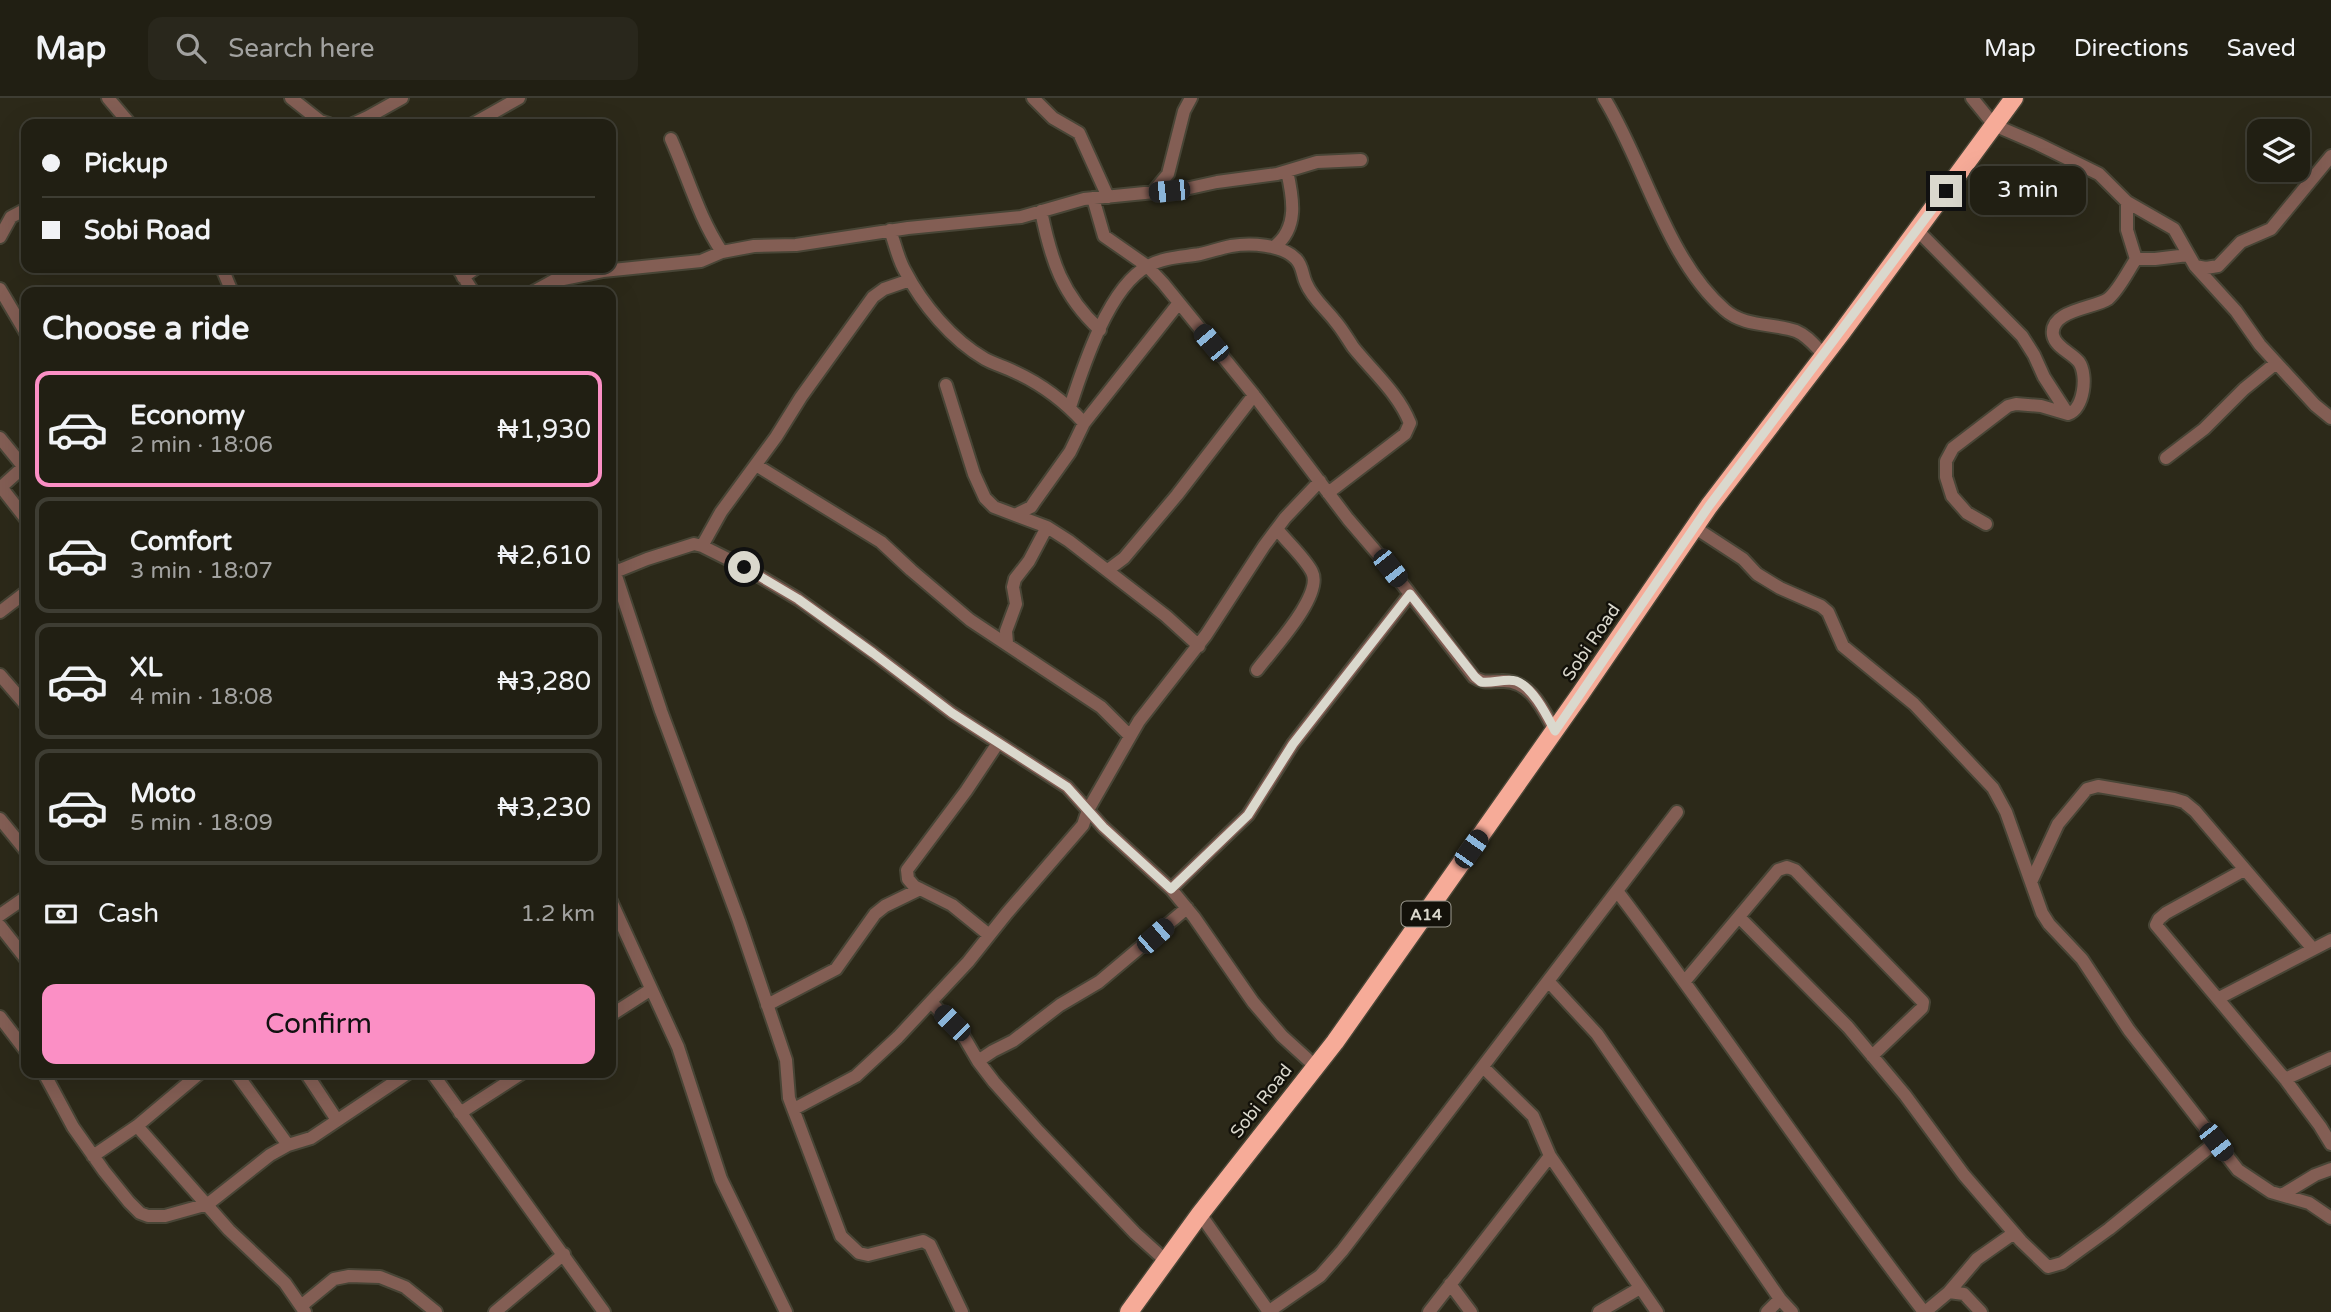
<!DOCTYPE html>
<html lang="en">
<head>
<meta charset="utf-8">
<style>
	:root { --surface:#211f13; --page:#29271c; --text:#f1f3f6; --muted:#a2a2a0; --line:#3e3d33; --accent:#fb8fc5 }
	body { margin:0; font-family:"Varela Round",sans-serif; background:var(--page); color:var(--text); height:100vh; display:flex; flex-direction:column; font-size:26px; white-space:nowrap }
	* { box-sizing:border-box; margin:0 }
	p { font-size:23px; color:var(--muted) }
	.icon { flex:none; width:38px; height:38px; fill:none; stroke:currentColor; stroke-width:2; stroke-linecap:round; stroke-linejoin:round }
	.map { position:relative; flex:1; overflow:hidden }
	.sheet { position:absolute; left:21px; top:189px; width:595px; height:791px; display:flex; flex-direction:column; background:var(--surface); border-radius:14px; box-shadow:0 7px 28px #0002,0 0 0 2px var(--line) }
	.sheet>* { flex:none }
	.guide { position:absolute; left:21px; top:21px; width:595px; height:154px; border-radius:14px; box-shadow:0 7px 28px #0002,0 0 0 2px var(--line); display:grid; align-content:center; height:154px; padding:0 21px; background:var(--surface) }
	.fabs { position:absolute; left:2247px; top:21px; display:grid; gap:14px }
	.fabs a { display:grid; place-items:center; width:63px; height:63px; border-radius:14px; background:var(--surface); box-shadow:0 7px 28px #0002,0 0 0 2px var(--line); font-size:35px }
	.end { position:absolute; width:32px; height:32px; margin:-16px; border:9px solid #dad8cd; background:#111; box-shadow:0 0 0 4px #111 }
	.from { border-radius:50% }
	.bubble { position:absolute; height:49px; border-radius:14px; background:var(--surface); box-shadow:0 7px 28px #0002,0 0 0 2px var(--line); font-size:23px; font-weight:600; line-height:49px; text-align:center }
	.car { position:absolute; width:21px; height:42px; margin:-21px -10px; border-radius:9px; box-shadow:0 0 5px 2px #0007; background:linear-gradient(#222 24%,#8ab4d8 0 40%,#222 0 76%,#8ab4d8 0 86%,#222 0) }
	.guide b { display:flex; align-items:center; gap:24px; height:66px; font-size:26px }
	.guide b+b { border-top:2px solid var(--line) }
	.guide i { width:18px; height:18px; background:var(--text) }
	ul { padding:0; list-style:none }
	li { display:flex; align-items:center; gap:21px; height:116px; margin:0 14px 10px; padding:0 7px; border:4px solid var(--line); border-radius:14px }
	li div { flex:1 }
	li b { display:block; font-size:26px }
	li em { font-style:normal; font-weight:600 }
	li.current { border-color:var(--accent) }
	li>.icon { width:63px; height:63px; stroke-width:1.5 }
	h2 { padding:0 21px; font-size:32px; line-height:84px }
	.pay { display:flex; align-items:center; gap:18px; height:77px; padding:0 21px; font-size:26px }
	.pay p { margin-inline-start:auto }
	.action { display:flex; gap:14px; margin-top:auto; padding:14px 21px }
	.action a { flex:1; height:80px; border-radius:14px; background:var(--accent); color:#111; font-size:28px; font-weight:600; line-height:80px; text-align:center }
	header { display:flex; align-items:center; gap:42px; box-sizing:border-box; height:98px; padding:0 35px; background:var(--surface); border-bottom:2px solid var(--line) }
	header strong { font-size:33px }
	nav { display:flex; gap:38px; margin-inline-start:auto; font-size:24px }
	.search { width:490px; height:63px; background:var(--page); display:flex; align-items:center; gap:18px; box-sizing:border-box; padding:0 24px; border-radius:14px; color:var(--muted); font-size:26px }
	.map>svg:first-child { display:block }
</style>
</head>
<body>
<header>
<strong>Map</strong>
<div class="search"><svg class="icon" aria-label="search" viewBox="0 0 24 24"><circle cx="10" cy="10" r="6"/><path d="M15 15l6 6"/></svg>Search here</div>
<nav><a>Map</a><a>Directions</a><a>Saved</a></nav>
</header>
<div class="map">
<svg width="2331" height="1214" viewBox="0 0 2331 1214">
	<rect width="100%" height="100%" fill="#2c2919"/>
	<g fill="none" stroke-linecap="round" stroke-linejoin="round">
		<!-- minor casing -->
		<g stroke="#484536" stroke-width="16">
			<path id="minor" d="M 108,0 L 130,26
				M 291,0 L 320,23 L 329,26
				M 1033,0 L 1053,20 L 1079,35 L 1108,99
				M 1604,0 C 1645,66 1666,161 1725,212 C 1744,229 1773,225 1796,233 C 1808,238 1815,248 1824,257
				M 1972,0 L 1994,27 L 2038,46 L 2099,76 L 2127,104 L 2174,131 L 2195,168 L 2236,213 L 2260,247 L 2315,307 L 2331,320
				M 368,19 L 402,0
				M 353,26 L 368,19 L 378,26
				M 473,26 L 519,0
				M 671,41 C 688,79 699,120 722,154
				M 1153,94 L 1168,76 L 1184,13 L 1191,0
				M 1093,100 L 1104,138 L 1147,168 L 1163,185 L 1254,297 L 1348,421 L 1390,470 L 1474,579 C 1484,586 1490,583 1501,583 C 1530,581 1543,611 1555,633
				M 1041,113 C 1051,162 1062,197 1100,232
				M 890,132 C 895,146 898,161 905,173 C 922,206 952,242 985,261 C 994,266 1005,269 1015,274 C 1041,286 1065,304 1084,325
				M 1917,132 L 2022,238 L 2034,257 L 2044,279 L 2068,316
				M 0,139 L 11,119 L 26,111
				M 1274,149 C 1299,130 1293,100 1287,73
				M 2136,161 L 2155,161 L 2188,157
				M 2195,168 L 2206,170 L 2218,168 L 2241,144 L 2271,131 L 2331,58
				M 222,170 L 232,194
				M 458,170 L 473,194
				M 463,179 L 476,170
				M 0,191 L 26,235
				M 533,194 L 553,183 L 603,173 L 701,163 L 722,154 L 754,148 L 796,147 L 908,130 L 1021,119 L 1084,101 L 1185,91 L 1217,84 L 1277,76 L 1317,64 L 1361,62
				M 946,287 L 974,376 L 985,400 L 994,409 L 1047,429 L 1069,443 L 1166,518 L 1199,548
				M 1070,309 C 1083,269 1109,188 1148,168 C 1164,159 1183,159 1200,156 C 1210,154 1220,150 1231,148 C 1250,145 1282,146 1296,161 C 1303,168 1302,177 1306,185 C 1312,200 1326,211 1335,223 C 1342,231 1347,240 1353,249 C 1373,274 1398,295 1410,325 L 1405,336 L 1328,395
				M 0,340 L 22,367 L 20,372 L 0,390
				M 2166,360 L 2204,331 L 2244,291 L 2276,265
				M 756,367 L 881,444 L 911,472 L 970,522 L 1101,609 L 1130,638
				M 1,389 L 26,421
				M 1015,417 L 1031,409 L 1035,403 L 1070,354 L 1084,325 L 1178,206
				M 1986,426 L 1967,415 L 1952,398 L 1946,379 L 1946,363 L 1953,350 L 2008,308 L 2016,306 L 2041,308 L 2068,316 C 2084,311 2088,277 2079,264 C 2072,255 2055,249 2053,237 C 2049,212 2095,210 2108,201 C 2119,192 2128,173 2136,161 L 2127,132 L 2127,104
				M 1694,429 L 1743,461 L 1757,476 L 1780,490 L 1821,508 L 1828,514 L 1843,548 L 1914,606 L 1993,690 L 2006,714 L 2042,815 L 2049,826 L 2082,861 L 2129,932 L 2238,1072 L 2271,1094 L 2309,1105 L 2331,1120
				M 702,448 L 721,414 L 776,339 L 801,299 L 873,199 L 884,191 L 910,182
				M 611,463 L 661,613 L 739,823 L 786,962 L 789,1000 L 841,1138 L 859,1155 L 868,1157 L 923,1143 L 930,1147 L 962,1214
				M 1108,472 L 1124,460 L 1177,397 L 1254,297
				M 615,474 L 647,461 L 694,446 L 702,448 L 744,469 L 798,501 L 873,555 L 952,615 L 1067,689 L 1103,729 L 1171,791 L 1194,819 L 1253,904 L 1282,938 L 1315,968
				M 0,514 L 26,494
				M 1007,545 L 1006,533 L 1016,506 L 1013,489 L 1015,481 L 1029,463 L 1047,429
				M 1257,572 C 1271,553 1324,497 1312,474 C 1305,460 1287,444 1277,431
				M 0,577 L 26,607
				M 0,721 L 26,753
				M 2244,772 L 2166,815 L 2159,821 L 2156,827 L 2285,981 L 2320,1028 L 2331,1046
				M 2031,784 L 2058,726 L 2087,691 L 2098,688 L 2174,701 L 2184,704 L 2195,713 L 2313,851
				M 1171,791 L 1248,717 L 1293,646 L 1410,496
				M 1617,793 C 1722,931 1818,1077 1924,1214
				M 611,803 L 678,949 L 721,1081 L 786,1214
				M 0,817 L 26,799
				M 1740,820 L 1848,929 L 1905,997 L 1964,1077 L 2021,1143 L 2048,1169 L 2062,1165 L 2109,1131 L 2216,1044
				M 0,828 L 26,861
				M 989,837 L 952,807 L 914,788 L 908,781 L 907,772 L 966,693 L 998,645
				M 1685,883 L 1778,772 L 1787,769 L 1795,772 L 1923,904 L 1922,910 L 1872,958
				M 1549,884 L 1597,936 L 1780,1201 L 1792,1214
				M 2219,900 L 2331,842
				M 931,904 L 964,939 L 978,963 L 994,984 L 1039,1034 L 1135,1135 L 1166,1163
				M 767,907 L 836,871 L 875,816 L 885,808 L 920,791
				M 611,917 L 650,892
				M 0,919 L 26,953
				M 978,963 L 993,953 L 1013,943 L 1060,907 L 1099,884 L 1187,810
				M 1483,969 L 1533,1018 L 1550,1058 L 1657,1214
				M 44,975 L 73,1029 L 104,1073 L 129,1104 L 140,1115 L 148,1118 L 165,1118 L 208,1106 L 270,1057 L 288,1047 L 311,1040 L 408,975
				M 236,975 L 288,1047
				M 306,975 L 337,1022
				M 432,975 L 604,1214
				M 2285,981 L 2331,960
				M 794,1011 L 856,978 L 898,939 L 968,864 L 1007,815 L 1083,727 L 1088,712 L 1139,623 L 1206,537 L 1264,448 L 1285,420 L 1320,383
				M 460,1015 L 522,975
				M 137,1028 L 229,1132 L 285,1185 L 305,1214
				M 93,1058 L 137,1028 L 200,975
				M 2282,1097 L 2315,1077 L 2331,1071
				M 1200,1116 L 1269,1214
				M 1450,1186 L 1471,1214
				M 1949,1194 L 1977,1161 L 2014,1135
				M 301,1208 L 334,1181 L 349,1178 L 380,1179 L 405,1189 L 436,1214
				M 495,1214 L 564,1156
				M 1268,1214 L 1320,1178 L 1342,1153 L 1677,714
				M 1429,1214 L 1550,1058
				M 1599,1214 L 1640,1190
				M 1767,1214 L 1780,1201
				M 1925,1214 L 1949,1194 L 1964,1196 L 1981,1214"/>
		</g>
		<!-- highway casing -->
		<g stroke="#484536" stroke-width="21">
			<path id="highway" d="M 1129,1214 L 1200,1116 L 1335,944 L 1581,595 L 1709,408 L 1842,234 L 2014,0"/>
		</g>
		<!-- minor -->
		<use href="#minor" stroke="#835e54" stroke-width="12"/>
		<!-- highway -->
		<use href="#highway" stroke="#f6ab98" stroke-width="18"/>
	</g>
	<g fill="none" stroke-linecap="round" stroke-linejoin="round">
		<!-- route -->
		<path stroke="#dad8cd" stroke-width="9" d="M 744,469 L 798,501 L 873,555 L 952,615 L 1067,689 L 1103,729 L 1171,791 L 1248,717 L 1293,646 L 1410,496 L 1475,579 L 1481,584 C 1492,586 1505,580 1516,583 C 1533,589 1547,618 1555,633 L 1709,408 L 1946,93"/>
	</g>
	<g text-anchor="middle" stroke-width="5" stroke-linejoin="round" paint-order="stroke">
		<!-- shield labels -->
		<rect fill="#13110a" stroke="#9e9c92" stroke-width="2" x="1401.5" y="803.5" width="49" height="25" rx="5"/>
		<g font-size="16" font-weight="bold" fill="#dad8cd">
			<text x="1426" y="822">A14</text>
		</g>
		<!-- street labels -->
		<g font-size="18" fill="#dad8cd" stroke="#13110a">
			<text transform="translate(1591 544) rotate(-56)" y="6">Sobi Road</text>
			<text transform="translate(1261 1003) rotate(-52)" y="6">Sobi Road</text>
		</g>
	</g>
</svg>
<div class="fabs">
<a><svg class="icon" aria-label="layers" viewBox="0 0 24 24"><path d="M12 4l9 5-9 5-9-5zM3 14l9 5 9-5"/></svg></a>
</div>
<i class="end from" style="left:744px;top:469px"></i>
<i class="end" style="left:1946px;top:93px"></i>
<div class="bubble" style="left:1970px;top:68px;width:116px">3 min</div>
<i class="car" style="left:1169px;top:93px;rotate:264deg"></i>
<i class="car" style="left:1211px;top:245px;rotate:320deg"></i>
<i class="car" style="left:1390px;top:470px;rotate:142deg"></i>
<i class="car" style="left:1471px;top:751px;rotate:35deg"></i>
<i class="car" style="left:1155px;top:838px;rotate:49deg"></i>
<i class="car" style="left:952px;top:925px;rotate:315deg"></i>
<i class="car" style="left:2216px;top:1044px;rotate:142deg"></i>
<div class="guide">
<b><i class="from"></i>Pickup</b>
<b><i></i>Sobi Road</b>
</div>
<section class="sheet">
<h2>Choose a ride</h2>
<ul>
<li class="current"><svg class="icon" aria-label="car" viewBox="0 0 24 24"><path d="M5 17H2v-5l4-1 3-4h7l3 4 3 1v5h-3M9 17h6M6 11h13"/><circle cx="7" cy="17" r="2"/><circle cx="17" cy="17" r="2"/></svg><div><b>Economy</b><p>2 min · 18:06</p></div><em>₦1,930</em></li>
<li><svg class="icon" aria-label="car" viewBox="0 0 24 24"><path d="M5 17H2v-5l4-1 3-4h7l3 4 3 1v5h-3M9 17h6M6 11h13"/><circle cx="7" cy="17" r="2"/><circle cx="17" cy="17" r="2"/></svg><div><b>Comfort</b><p>3 min · 18:07</p></div><em>₦2,610</em></li>
<li><svg class="icon" aria-label="car" viewBox="0 0 24 24"><path d="M5 17H2v-5l4-1 3-4h7l3 4 3 1v5h-3M9 17h6M6 11h13"/><circle cx="7" cy="17" r="2"/><circle cx="17" cy="17" r="2"/></svg><div><b>XL</b><p>4 min · 18:08</p></div><em>₦3,280</em></li>
<li><svg class="icon" aria-label="car" viewBox="0 0 24 24"><path d="M5 17H2v-5l4-1 3-4h7l3 4 3 1v5h-3M9 17h6M6 11h13"/><circle cx="7" cy="17" r="2"/><circle cx="17" cy="17" r="2"/></svg><div><b>Moto</b><p>5 min · 18:09</p></div><em>₦3,230</em></li>
</ul>
<div class="pay"><svg class="icon" aria-label="cash" viewBox="0 0 24 24"><path d="M3 7h18v10H3z"/><circle cx="12" cy="12" r="2"/></svg>Cash<p>1.2 km</p></div>
<div class="action"><a>Confirm</a></div>
</section>
</div>
</body>
</html>
